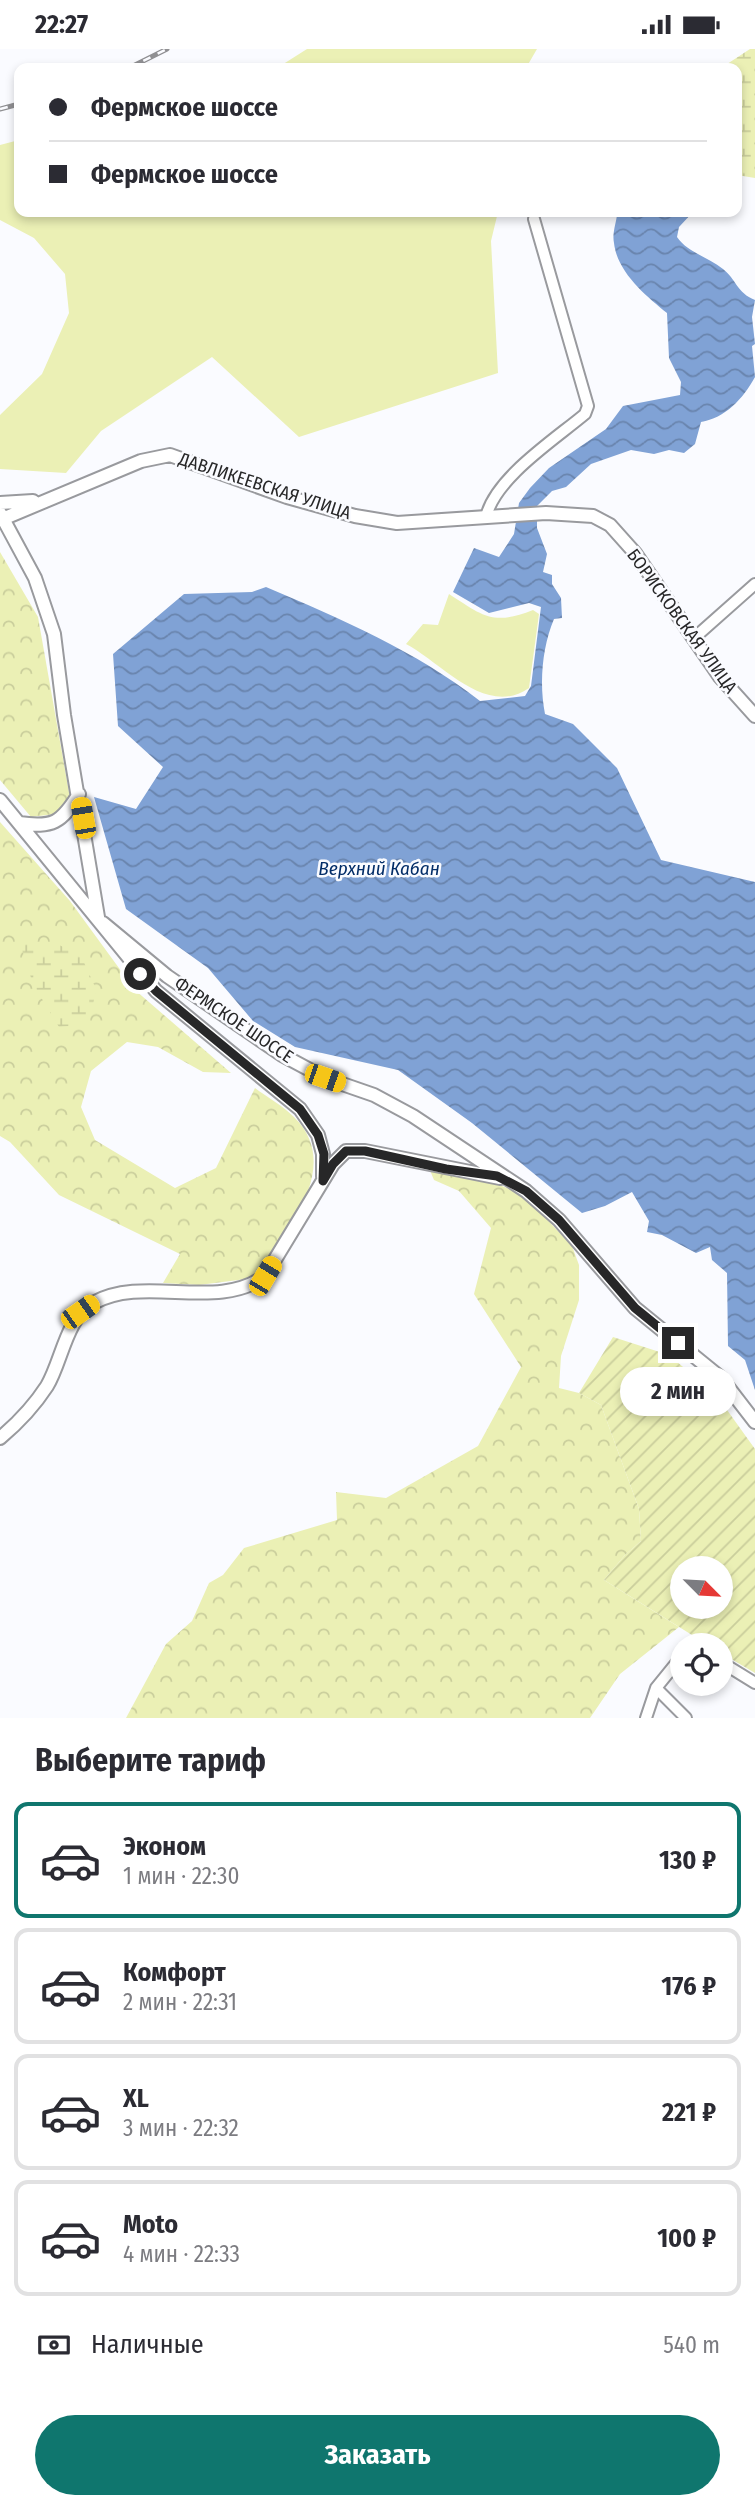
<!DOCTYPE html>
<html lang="ru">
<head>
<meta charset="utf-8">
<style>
	:root { --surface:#fff; --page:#f7f7f7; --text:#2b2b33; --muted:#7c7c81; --line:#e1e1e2; --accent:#0f766e }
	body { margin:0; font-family:"Fira Sans Condensed",sans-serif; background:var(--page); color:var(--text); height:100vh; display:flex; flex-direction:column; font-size:26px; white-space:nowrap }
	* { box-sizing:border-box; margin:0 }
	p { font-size:23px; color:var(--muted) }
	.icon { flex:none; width:38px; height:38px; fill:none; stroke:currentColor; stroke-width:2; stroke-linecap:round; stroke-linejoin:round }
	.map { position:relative; height:1669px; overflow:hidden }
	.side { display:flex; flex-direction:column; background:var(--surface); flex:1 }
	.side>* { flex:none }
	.guide { position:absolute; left:14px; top:14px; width:728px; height:154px; border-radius:14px; box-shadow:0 4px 10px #0003; display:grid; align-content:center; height:154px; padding:0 35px; background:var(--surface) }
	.needle { width:46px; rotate:114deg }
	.tools { position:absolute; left:670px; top:1507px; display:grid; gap:14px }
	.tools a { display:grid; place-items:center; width:63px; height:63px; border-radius:50%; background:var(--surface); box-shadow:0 4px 10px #0003; font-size:35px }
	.end { position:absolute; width:32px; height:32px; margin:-16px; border:9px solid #272728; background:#fff; box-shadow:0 0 0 4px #fff }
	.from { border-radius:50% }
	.bubble { position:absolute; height:49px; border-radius:24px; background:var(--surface); box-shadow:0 4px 10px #0003; font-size:23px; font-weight:700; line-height:49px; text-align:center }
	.car { position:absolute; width:21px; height:42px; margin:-21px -10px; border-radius:9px; box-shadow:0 0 5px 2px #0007; background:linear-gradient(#f5c518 24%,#345 0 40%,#f5c518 0 76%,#345 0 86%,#f5c518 0) }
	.guide b { display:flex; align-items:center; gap:24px; height:66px; font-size:26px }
	.guide b+b { border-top:2px solid var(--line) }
	.guide i { width:18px; height:18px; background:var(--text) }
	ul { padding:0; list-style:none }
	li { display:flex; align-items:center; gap:21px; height:116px; margin:0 14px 10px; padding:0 21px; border:4px solid var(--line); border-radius:14px }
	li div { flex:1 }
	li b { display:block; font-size:26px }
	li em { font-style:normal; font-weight:700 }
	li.selected { border-color:var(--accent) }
	li>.icon { width:63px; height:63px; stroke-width:1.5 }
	h2 { padding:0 35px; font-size:32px; line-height:84px }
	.pay { display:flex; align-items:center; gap:18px; height:77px; padding:0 35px; font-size:26px }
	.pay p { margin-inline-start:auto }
	.cta { display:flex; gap:14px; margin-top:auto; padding:14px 35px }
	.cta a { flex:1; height:80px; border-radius:42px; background:var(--accent); color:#fff; font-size:28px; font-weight:700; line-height:80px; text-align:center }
	.status { display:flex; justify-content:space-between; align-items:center; height:49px; padding:0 35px; background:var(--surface); direction:ltr }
	.status svg { height:19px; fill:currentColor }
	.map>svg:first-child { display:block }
</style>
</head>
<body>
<div class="status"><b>22:27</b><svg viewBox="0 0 49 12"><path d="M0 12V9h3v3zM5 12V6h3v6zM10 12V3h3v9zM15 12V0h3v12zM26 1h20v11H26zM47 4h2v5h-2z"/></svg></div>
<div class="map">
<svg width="755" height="1669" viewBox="0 0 755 1669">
	<defs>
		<pattern id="forest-crowns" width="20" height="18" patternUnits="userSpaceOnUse" patternTransform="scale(1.75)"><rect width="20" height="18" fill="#ebf0b5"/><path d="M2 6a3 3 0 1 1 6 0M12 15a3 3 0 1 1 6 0" fill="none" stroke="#cace9c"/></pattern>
		<pattern id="wetland-marsh" width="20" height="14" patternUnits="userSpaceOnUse" patternTransform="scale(1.75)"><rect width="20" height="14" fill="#ebf0b5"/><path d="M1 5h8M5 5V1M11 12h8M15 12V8" fill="none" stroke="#cace9c"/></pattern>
		<pattern id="garden-furrows" width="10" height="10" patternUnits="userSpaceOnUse" patternTransform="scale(1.75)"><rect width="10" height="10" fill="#ebf0b5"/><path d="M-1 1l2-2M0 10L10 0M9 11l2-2" fill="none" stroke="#cace9c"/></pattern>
		<pattern id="water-waves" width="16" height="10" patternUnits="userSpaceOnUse" patternTransform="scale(1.75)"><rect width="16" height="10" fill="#80a2d5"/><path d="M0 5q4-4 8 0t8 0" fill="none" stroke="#6984ad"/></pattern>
	</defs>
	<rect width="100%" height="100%" fill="#fafbff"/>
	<!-- grass -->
	<path fill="#ebf0b5" d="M 307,0 L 537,0 L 526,19 L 277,19 Z
		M 19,91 L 19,163 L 498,163 L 491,192 L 498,324 L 299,388 L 212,308 L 101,382 L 66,424 L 0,420 L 0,366 L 42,325 L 69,264 L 65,225 L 34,189 L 0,171 L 0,96 Z
		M 449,545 C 483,567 493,577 533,561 L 539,565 L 529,639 C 486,669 442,614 406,595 L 423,575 L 438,576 Z"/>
	<!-- forest -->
	<path fill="url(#forest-crowns)" d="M 0,503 L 38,568 L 70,749 L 55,765 L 31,768 L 0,731 Z
		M 0,773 L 70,852 L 135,941 L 231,1024 L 203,1023 L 158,998 L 127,993 L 91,1022 L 81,1058 L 95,1091 L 175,1139 L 216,1119 L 255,1039 C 267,1048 283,1057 294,1068 C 345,1118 284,1186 254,1229 L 199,1236 L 163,1234 L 180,1205 L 59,1146 L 10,1093 L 0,1087 Z
		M 429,1119 L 492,1133 L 524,1146 L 572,1197 L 579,1216 L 579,1251 L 561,1307 L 559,1339 L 579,1344 L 601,1356 L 639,1460 L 641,1492 L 625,1506 L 604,1531 L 679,1578 L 620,1625 L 590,1669 L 126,1669 L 166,1595 L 192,1572 L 209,1534 L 223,1526 L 244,1499 L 337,1471 L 336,1443 L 386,1449 L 478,1397 L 521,1318 L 474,1245 L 491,1179 L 459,1142 L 434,1131 Z"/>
	<!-- wetland -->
	<path fill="url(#wetland-marsh)" d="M 750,0 L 755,0 L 755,129 L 737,126 L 737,19 L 721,19 Z
		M 20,894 L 56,894 L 82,909 L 96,940 L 92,961 L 78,976 L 59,978 L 33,935 Z"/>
	<!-- garden -->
	<path fill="url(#garden-furrows)" fill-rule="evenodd" d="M 613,1288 L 669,1306 L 717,1347 L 755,1400 L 755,1624 L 721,1604 L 721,1596 L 708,1596 L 604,1531 L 625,1506 L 641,1492 L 639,1460 L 601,1356 L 579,1344 ZM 682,1519 L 721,1519 L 721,1558 L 682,1558 Z"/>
	<!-- water -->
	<path fill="url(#water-waves)" d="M 575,163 L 693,163 L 679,178 L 677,188 C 687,203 708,208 723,220 C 736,230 737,244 755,251 L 752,268 L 755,295 L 752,297 L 755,328 C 743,350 725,369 701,373 L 695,395 L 684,404 L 669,401 L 654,405 L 631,401 L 591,415 L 566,438 L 552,442 L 537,457 L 537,479 L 547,505 L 543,523 L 552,526 L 552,535 L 561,549 L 562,569 L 554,570 C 542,598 539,635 545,665 L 573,675 L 617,719 L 661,811 L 755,833 L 755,1341 L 745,1311 L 728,1297 L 727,1224 L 712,1211 L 710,1198 L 696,1204 L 662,1186 L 647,1183 L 649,1172 L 632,1143 L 605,1157 L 582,1164 L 472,1074 L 398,1021 L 295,998 L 253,972 L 208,919 L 126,860 L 94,748 L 136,760 L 163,718 L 118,677 L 113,605 L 184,545 L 252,543 L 266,538 C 341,570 416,602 480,652 L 525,647 L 531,637 L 541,558 L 529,554 L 489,564 L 453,543 L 474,499 L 499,508 L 514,485 L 519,454 L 530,439 L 549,419 L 606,380 L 623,357 L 680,346 L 681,333 L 669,309 L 667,264 C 646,247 617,223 614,194 C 612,185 616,174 617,166 L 578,166 Z"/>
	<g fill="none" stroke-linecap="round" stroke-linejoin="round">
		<!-- minor casing -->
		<g stroke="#999a9e" stroke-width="14">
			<path id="minor" d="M 486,468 C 495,429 554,391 585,365 L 588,357 L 534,170
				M 693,590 L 755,535
				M 691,1596 L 694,1596
				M 721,1613 L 755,1634
				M 656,1639 L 686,1669
				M 646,1669 L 656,1639 L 682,1607"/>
		</g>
		<!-- tertiary casing -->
		<g stroke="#999a9e" stroke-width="16">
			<path id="tertiary" d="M 0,454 L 33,452
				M 0,464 L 35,529 L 54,585 L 64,666 L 98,868
				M 0,471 L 141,412 L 170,406 L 287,448 L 355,467 L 397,474 L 546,464 L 593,467 L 610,476 L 635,504 L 720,628 L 755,667
				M 0,751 L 156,942 L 300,1060 L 318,1086 L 323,1105 L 323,1128
				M 19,774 C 53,779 61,774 79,745
				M 103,874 L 167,927 L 282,1006 L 325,1029 L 374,1046 L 413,1067 L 526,1142 L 559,1171 L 635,1259 L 721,1329 L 755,1373
				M 0,1389 C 18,1374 34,1357 47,1337 C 62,1312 66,1269 93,1254 C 145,1225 216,1263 265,1227 L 333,1115 L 346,1102 L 365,1102 L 500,1129"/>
		</g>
		<!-- minor -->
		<use href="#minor" stroke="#fff" stroke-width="10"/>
		<!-- tertiary -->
		<use href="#tertiary" stroke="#fff" stroke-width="12"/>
		<!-- rail casing -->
		<g stroke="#909093" stroke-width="5">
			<path id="rail" d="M 129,19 L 167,0
				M 0,60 L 19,55"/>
		</g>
		<!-- rail -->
		<use href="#rail" stroke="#fafbff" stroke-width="2.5" stroke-dasharray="8" stroke-linecap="butt"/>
	</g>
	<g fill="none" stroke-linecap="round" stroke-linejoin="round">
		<!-- route -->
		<path stroke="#272728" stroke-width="9" d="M 140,925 L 156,942 L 300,1060 L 318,1086 L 324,1105 L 323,1132 L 333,1115 L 346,1102 L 365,1102 L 446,1120 L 497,1127 L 526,1142 L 559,1171 L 635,1259 L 678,1294"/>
	</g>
	<g text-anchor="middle" stroke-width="5" stroke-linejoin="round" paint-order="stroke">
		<!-- street labels -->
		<g font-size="18" fill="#272728" stroke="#fafbff">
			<text transform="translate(265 437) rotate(18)" y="6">ДАВЛИКЕЕВСКАЯ УЛИЦА</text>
			<text transform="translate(682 572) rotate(54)" y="6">БОРИСКОВСКАЯ УЛИЦА</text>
			<text transform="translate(234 971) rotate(34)" y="6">ФЕРМСКОЕ ШОССЕ</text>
		</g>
		<!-- water labels -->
		<g font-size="19" font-style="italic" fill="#032d68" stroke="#fafbff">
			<text x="379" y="826">Верхний Кабан</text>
		</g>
	</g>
</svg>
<div class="tools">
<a><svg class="needle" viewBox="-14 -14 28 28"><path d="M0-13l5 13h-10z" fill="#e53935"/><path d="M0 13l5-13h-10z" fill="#7c7c81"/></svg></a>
<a><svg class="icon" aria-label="locate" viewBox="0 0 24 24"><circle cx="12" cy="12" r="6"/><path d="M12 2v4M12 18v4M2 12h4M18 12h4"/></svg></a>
</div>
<i class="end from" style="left:140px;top:925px"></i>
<i class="end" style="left:678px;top:1294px"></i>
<div class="bubble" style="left:620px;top:1318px;width:116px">2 мин</div>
<i class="car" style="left:83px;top:769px;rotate:350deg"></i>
<i class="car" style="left:325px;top:1029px;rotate:109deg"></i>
<i class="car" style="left:265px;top:1227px;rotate:31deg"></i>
<i class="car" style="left:80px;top:1263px;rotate:55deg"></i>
<div class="guide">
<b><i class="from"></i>Фермское шоссе</b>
<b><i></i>Фермское шоссе</b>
</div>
</div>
<section class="side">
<h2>Выберите тариф</h2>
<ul>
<li class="selected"><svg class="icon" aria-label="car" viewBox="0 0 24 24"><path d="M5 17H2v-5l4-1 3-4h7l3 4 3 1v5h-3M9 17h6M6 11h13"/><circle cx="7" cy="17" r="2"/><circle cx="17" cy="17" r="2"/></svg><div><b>Эконом</b><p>1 мин · 22:30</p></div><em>130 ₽</em></li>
<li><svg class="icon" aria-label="car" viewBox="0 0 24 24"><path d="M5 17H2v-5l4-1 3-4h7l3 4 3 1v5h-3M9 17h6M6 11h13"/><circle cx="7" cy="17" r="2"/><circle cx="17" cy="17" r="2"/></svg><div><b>Комфорт</b><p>2 мин · 22:31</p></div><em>176 ₽</em></li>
<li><svg class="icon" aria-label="car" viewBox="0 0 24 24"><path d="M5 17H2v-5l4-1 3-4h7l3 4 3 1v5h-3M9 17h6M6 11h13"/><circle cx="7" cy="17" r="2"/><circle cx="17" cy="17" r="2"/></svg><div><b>XL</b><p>3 мин · 22:32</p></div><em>221 ₽</em></li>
<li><svg class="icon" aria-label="car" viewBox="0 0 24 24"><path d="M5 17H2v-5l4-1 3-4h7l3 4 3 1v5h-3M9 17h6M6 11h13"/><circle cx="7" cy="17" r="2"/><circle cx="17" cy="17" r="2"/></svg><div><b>Moto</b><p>4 мин · 22:33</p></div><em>100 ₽</em></li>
</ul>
<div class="pay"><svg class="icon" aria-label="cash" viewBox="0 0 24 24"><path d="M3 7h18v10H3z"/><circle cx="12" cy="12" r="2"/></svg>Наличные<p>540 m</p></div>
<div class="cta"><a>Заказать</a></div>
</section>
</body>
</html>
